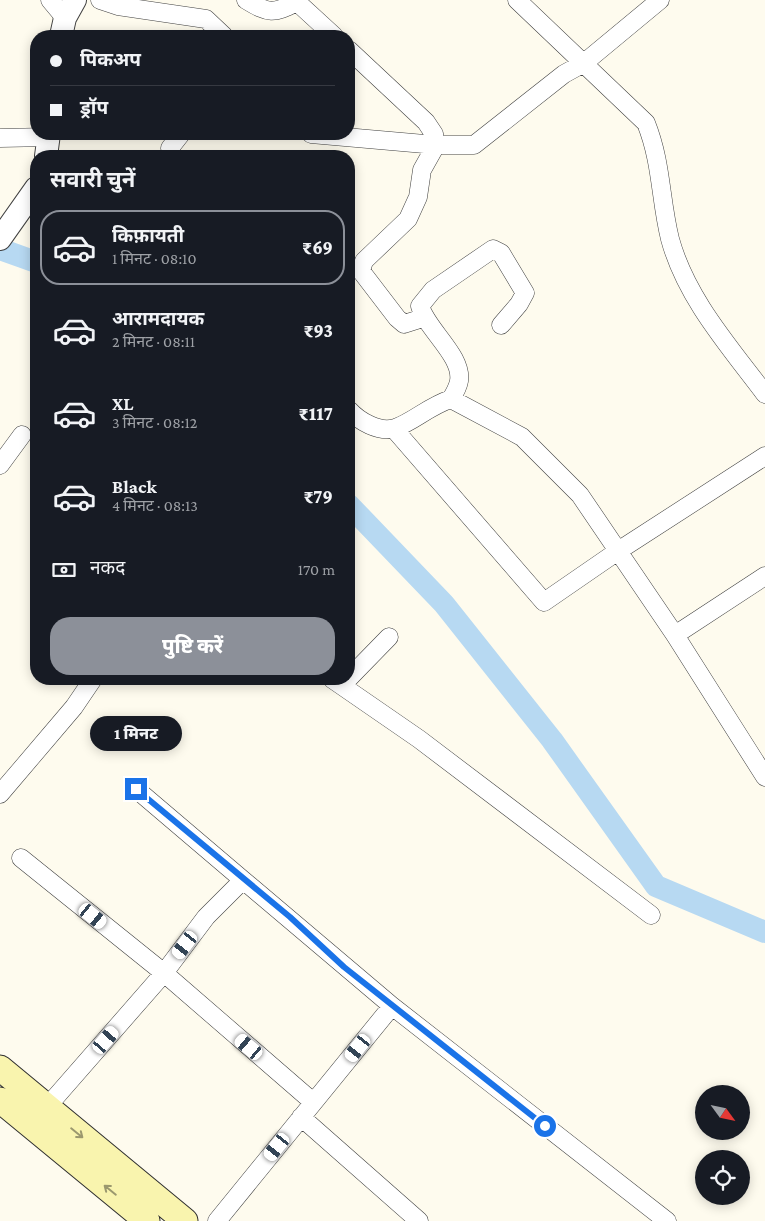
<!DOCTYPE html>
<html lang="hi">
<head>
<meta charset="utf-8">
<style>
	:root { --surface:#171b24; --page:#242831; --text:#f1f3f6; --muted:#9ea1a6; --line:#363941; --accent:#8c9099 }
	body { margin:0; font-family:"Crimson Pro","Noto Sans Devanagari",serif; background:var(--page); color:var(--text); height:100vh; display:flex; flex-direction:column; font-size:19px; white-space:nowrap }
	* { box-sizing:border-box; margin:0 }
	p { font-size:16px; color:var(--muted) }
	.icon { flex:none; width:28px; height:28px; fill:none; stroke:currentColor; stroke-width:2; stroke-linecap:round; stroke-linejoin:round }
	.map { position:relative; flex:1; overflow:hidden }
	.sheet { position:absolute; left:30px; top:150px; width:325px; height:535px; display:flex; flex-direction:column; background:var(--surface); border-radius:20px; box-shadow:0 2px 12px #0003 }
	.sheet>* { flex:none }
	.guide { position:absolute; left:30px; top:30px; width:325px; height:110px; border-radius:20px; box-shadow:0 2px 12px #0003; display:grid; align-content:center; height:110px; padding:0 20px; background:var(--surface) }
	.needle { width:32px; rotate:123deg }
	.controls { position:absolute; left:695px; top:1085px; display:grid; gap:10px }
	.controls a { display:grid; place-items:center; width:55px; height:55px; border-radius:50%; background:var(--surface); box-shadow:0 2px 12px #0003; font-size:25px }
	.end { position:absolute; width:22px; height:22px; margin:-11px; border:6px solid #1a73e8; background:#fff; box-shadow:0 0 0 2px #fff }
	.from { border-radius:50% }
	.bubble { position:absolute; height:35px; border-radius:18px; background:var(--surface); box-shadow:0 2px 12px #0003; font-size:16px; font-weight:800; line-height:35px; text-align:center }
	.car { position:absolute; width:15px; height:30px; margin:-15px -8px; border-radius:6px; box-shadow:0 0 4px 1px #0007; background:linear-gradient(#fff 24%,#345 0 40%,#fff 0 76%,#345 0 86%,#fff 0) }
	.guide b { display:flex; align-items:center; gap:18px; height:48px; font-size:19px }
	.guide b+b { border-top:1px solid var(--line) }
	.guide i { width:12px; height:12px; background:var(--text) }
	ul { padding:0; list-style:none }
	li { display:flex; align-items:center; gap:15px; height:75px; margin:0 10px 8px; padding:0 10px; border:2px solid transparent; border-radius:20px }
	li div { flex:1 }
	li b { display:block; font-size:19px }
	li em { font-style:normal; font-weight:800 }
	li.selected { border-color:var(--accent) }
	li>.icon { width:45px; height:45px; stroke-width:1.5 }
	h2 { padding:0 20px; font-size:22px; line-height:60px }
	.pay { display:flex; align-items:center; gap:12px; height:55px; padding:0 20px; font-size:19px }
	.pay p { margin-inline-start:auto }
	.action { display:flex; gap:10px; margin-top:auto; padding:10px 20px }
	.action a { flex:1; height:58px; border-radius:20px; background:var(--accent); color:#fff; font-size:20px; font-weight:800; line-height:58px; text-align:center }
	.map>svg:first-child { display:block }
</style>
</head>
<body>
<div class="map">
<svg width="765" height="1221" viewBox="0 0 765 1221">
	<rect width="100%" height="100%" fill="#fefbee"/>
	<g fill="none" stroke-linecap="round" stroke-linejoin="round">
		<!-- canal -->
		<path stroke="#b7d9f2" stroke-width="22" d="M 0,249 L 36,262
			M 349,505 L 444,604 L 552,740 L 656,886 L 765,932"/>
		<!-- minor casing -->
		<g stroke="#404040" stroke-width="19">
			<path id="minor" d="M 50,0 L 65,18
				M 100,0 L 118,6 L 206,19 L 224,36
				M 246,0 C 269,14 273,14 297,2 L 334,36
				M 517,0 L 646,123 C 662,163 660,199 670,239 C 686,298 729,346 765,394
				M 349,50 L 426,122 L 434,134 L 436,145 L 422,170 L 418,197 L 408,219 L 364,261 L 361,271 L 397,318 L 404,324 L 423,318
				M 311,134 L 436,145 L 474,145 L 564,74 L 584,63 L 660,0
				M 0,138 L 49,137
				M 170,148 L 181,134
				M 451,399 C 454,394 458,387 459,381 C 463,356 427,330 420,306 L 433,290 L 493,249 L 501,253 L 525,293 L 519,304 L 501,325
				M 349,410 C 359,421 379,433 395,428 C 413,422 429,406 451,399 L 522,437 L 580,495 L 618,551 L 544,602 L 394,429
				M 765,456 L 618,551 L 675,635 L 765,777
				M 0,465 L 22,435
				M 675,635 L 765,576
				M 349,678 L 389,637
				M 332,679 L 419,739 L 651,915
				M 0,794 L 74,707 L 93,679
				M 21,858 L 164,973 L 206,917 L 243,880 L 136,789
				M 243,880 L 392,1006
				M 46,1108 L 164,973 L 313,1102
				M 301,1117 L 419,1221
				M 217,1221 L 392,1006 L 667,1221"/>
		</g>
		<!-- tertiary casing -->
		<g stroke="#404040" stroke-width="24">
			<path id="tertiary" d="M 61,36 L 65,18 L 75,0
				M 46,156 L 49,134
				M 0,239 L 36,188"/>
		</g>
		<!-- secondary casing -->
		<g stroke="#2f2f2f" stroke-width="27">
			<path id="secondary" d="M 0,1068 L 185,1221
				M 0,1100 L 147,1221"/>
		</g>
		<!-- minor -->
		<use href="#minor" stroke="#fff" stroke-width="18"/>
		<!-- tertiary -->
		<use href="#tertiary" stroke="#fff" stroke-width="22"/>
		<!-- secondary -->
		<use href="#secondary" stroke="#f9f4ae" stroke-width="25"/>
	</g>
	<!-- one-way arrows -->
	<defs><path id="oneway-shaft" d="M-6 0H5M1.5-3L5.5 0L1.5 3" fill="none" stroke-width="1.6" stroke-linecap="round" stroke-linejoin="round" transform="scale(1.25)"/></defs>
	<g stroke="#9b986e">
		<use href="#oneway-shaft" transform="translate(77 1133) rotate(39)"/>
		<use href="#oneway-shaft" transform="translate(110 1190) rotate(-141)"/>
	</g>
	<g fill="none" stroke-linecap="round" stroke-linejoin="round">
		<!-- route -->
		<path stroke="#1a73e8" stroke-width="6" d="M 136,789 L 290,917 L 344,967 L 545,1126"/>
	</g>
</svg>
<div class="controls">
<a><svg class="needle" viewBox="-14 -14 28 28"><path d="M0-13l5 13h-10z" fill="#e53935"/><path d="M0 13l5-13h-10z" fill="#9ea1a6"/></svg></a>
<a><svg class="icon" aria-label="locate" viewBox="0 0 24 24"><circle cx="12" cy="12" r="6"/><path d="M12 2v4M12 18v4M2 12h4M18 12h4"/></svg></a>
</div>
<i class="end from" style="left:545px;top:1126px"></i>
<i class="end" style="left:136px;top:789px"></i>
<div class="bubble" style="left:90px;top:716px;width:92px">1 मिनट</div>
<i class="car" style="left:93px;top:916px;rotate:129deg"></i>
<i class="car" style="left:185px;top:945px;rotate:217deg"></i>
<i class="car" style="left:106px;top:1040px;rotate:41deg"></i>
<i class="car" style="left:249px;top:1047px;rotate:310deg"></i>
<i class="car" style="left:358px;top:1048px;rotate:219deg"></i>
<i class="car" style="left:277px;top:1147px;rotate:219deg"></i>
<div class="guide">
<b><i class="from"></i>पिकअप</b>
<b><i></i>ड्रॉप</b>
</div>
<section class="sheet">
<h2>सवारी चुनें</h2>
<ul>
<li class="selected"><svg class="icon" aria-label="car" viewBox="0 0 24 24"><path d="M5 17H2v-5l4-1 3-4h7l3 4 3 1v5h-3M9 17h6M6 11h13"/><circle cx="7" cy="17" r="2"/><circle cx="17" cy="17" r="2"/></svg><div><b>किफ़ायती</b><p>1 मिनट · 08:10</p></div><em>₹69</em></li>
<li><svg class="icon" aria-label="car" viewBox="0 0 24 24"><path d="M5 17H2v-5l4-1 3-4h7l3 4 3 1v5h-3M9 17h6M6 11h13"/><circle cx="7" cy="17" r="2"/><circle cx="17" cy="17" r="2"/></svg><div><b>आरामदायक</b><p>2 मिनट · 08:11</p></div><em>₹93</em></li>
<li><svg class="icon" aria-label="car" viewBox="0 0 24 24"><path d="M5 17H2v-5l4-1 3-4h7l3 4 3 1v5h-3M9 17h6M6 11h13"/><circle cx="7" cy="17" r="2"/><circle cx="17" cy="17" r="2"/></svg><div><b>XL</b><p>3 मिनट · 08:12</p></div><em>₹117</em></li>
<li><svg class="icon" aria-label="car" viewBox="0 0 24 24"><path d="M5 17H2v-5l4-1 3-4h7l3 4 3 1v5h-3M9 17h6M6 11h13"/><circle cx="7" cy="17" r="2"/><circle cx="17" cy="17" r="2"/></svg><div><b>Black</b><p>4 मिनट · 08:13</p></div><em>₹79</em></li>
</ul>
<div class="pay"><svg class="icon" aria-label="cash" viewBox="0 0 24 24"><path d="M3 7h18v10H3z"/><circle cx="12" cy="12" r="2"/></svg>नकद<p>170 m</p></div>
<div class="action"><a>पुष्टि करें</a></div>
</section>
</div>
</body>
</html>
